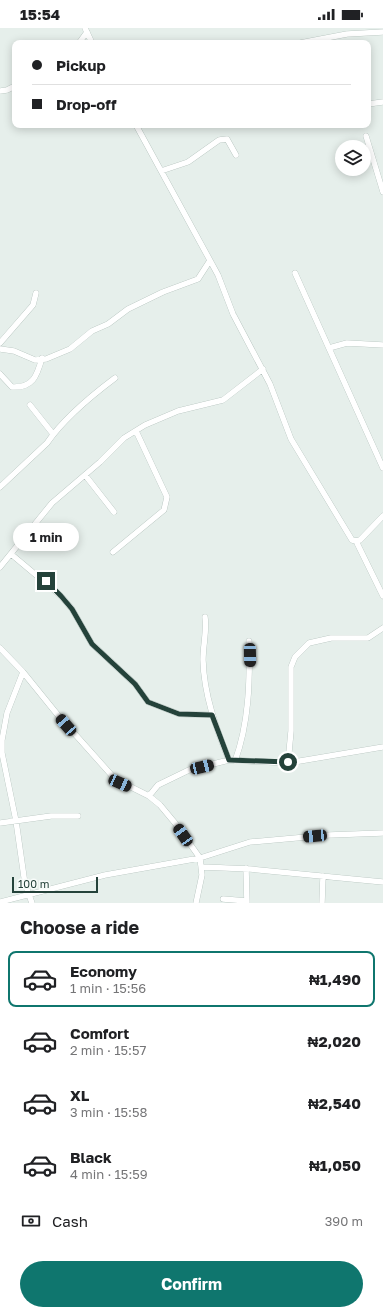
<!DOCTYPE html>
<html lang="en">
<head>
<meta charset="utf-8">
<style>
	:root { --surface:#fff; --page:#f2f2f2; --text:#202124; --muted:#757577; --line:#e0e0e0; --accent:#0f766e }
	body { margin:0; font-family:"Golos Text",sans-serif; background:var(--page); color:var(--text); height:100vh; display:flex; flex-direction:column; font-size:15px; white-space:nowrap }
	* { box-sizing:border-box; margin:0 }
	p { font-size:13px; color:var(--muted) }
	.icon { flex:none; width:22px; height:22px; fill:none; stroke:currentColor; stroke-width:2; stroke-linecap:round; stroke-linejoin:round }
	.map { position:relative; height:875px; overflow:hidden }
	.details { display:flex; flex-direction:column; background:var(--surface); flex:1 }
	.details>* { flex:none }
	.top-card { position:absolute; left:12px; top:12px; width:359px; height:88px; border-radius:8px; box-shadow:0 2px 10px #0003; display:grid; align-content:center; height:88px; padding:0 20px; background:var(--surface) }
	.buttons { position:absolute; left:335px; top:112px; display:grid; gap:8px }
	.buttons a { display:grid; place-items:center; width:36px; height:36px; border-radius:50%; background:var(--surface); box-shadow:0 2px 10px #0003; font-size:20px }
	.scale { position:absolute; left:12px; bottom:10px; width:86px; box-sizing:border-box; padding-left:4px; border:2px solid #24423a; border-top:0; font-size:11px; line-height:14px; white-space:nowrap; color:#24423a; -webkit-text-stroke:3px #f7fbf9; paint-order:stroke }
	.end { position:absolute; width:18px; height:18px; margin:-9px; border:5px solid #24423a; background:#fff; box-shadow:0 0 0 2px #fff }
	.from { border-radius:50% }
	.bubble { position:absolute; height:28px; border-radius:14px; background:var(--surface); box-shadow:0 2px 10px #0003; font-size:13px; font-weight:700; line-height:28px; text-align:center }
	.car { position:absolute; width:12px; height:24px; margin:-12px -6px; border-radius:5px; box-shadow:0 0 3px 1px #0007; background:linear-gradient(#222 24%,#8ab4d8 0 40%,#222 0 76%,#8ab4d8 0 86%,#222 0) }
	.top-card b { display:flex; align-items:center; gap:14px; height:38px; font-size:15px }
	.top-card b+b { border-top:1px solid var(--line) }
	.top-card i { width:10px; height:10px; background:var(--text) }
	ul { padding:0; list-style:none }
	li { display:flex; align-items:center; gap:12px; height:56px; margin:0 8px 6px; padding:0 12px; border:2px solid transparent; border-radius:8px }
	li div { flex:1 }
	li b { display:block; font-size:15px }
	li em { font-style:normal; font-weight:700 }
	li.selected { border-color:var(--accent) }
	li>.icon { width:36px; height:36px; stroke-width:1.5 }
	h2 { padding:0 20px; font-size:18px; line-height:48px }
	.pay { display:flex; align-items:center; gap:10px; height:44px; padding:0 20px; font-size:15px }
	.pay p { margin-inline-start:auto }
	.cta { display:flex; gap:8px; margin-top:auto; padding:8px 20px }
	.cta a { flex:1; height:46px; border-radius:24px; background:var(--accent); color:#fff; font-size:16px; font-weight:700; line-height:46px; text-align:center }
	.status { display:flex; justify-content:space-between; align-items:center; height:28px; padding:0 20px; background:var(--surface); direction:ltr }
	.status svg { height:11px; fill:currentColor }
	.map>svg:first-child { display:block }
</style>
</head>
<body>
<div class="status"><b>15:54</b><svg viewBox="0 0 49 12"><path d="M0 12V9h3v3zM5 12V6h3v6zM10 12V3h3v9zM15 12V0h3v12zM26 1h20v11H26zM47 4h2v5h-2z"/></svg></div>
<div class="map">
<svg width="383" height="875" viewBox="0 0 383 875">
	<rect width="100%" height="100%" fill="#e6efeb"/>
	<g fill="none" stroke-linecap="round" stroke-linejoin="round">
		<!-- minor casing -->
		<g stroke="#a8b8b2" stroke-width="6">
			<path id="minor" d="M 85,0 L 92,15
				M 79,15 L 87,4
				M 300,15 L 347,6 L 383,4
				M 0,63 L 7,62 L 15,58
				M 368,76 L 383,74
				M 136,97 L 218,247 L 233,286 L 270,356 L 291,411 L 352,512 L 356,513 L 360,512 L 383,488
				M 366,108 L 383,164
				M 161,143 L 188,134 L 219,112 L 227,111 L 236,127
				M 295,245 L 383,440
				M 0,315 L 33,277 L 36,265
				M 329,320 L 347,315 L 383,317
				M 0,321 L 14,323 L 35,332 L 46,331 L 70,321 L 92,303 L 108,296 L 128,281 L 163,264 L 198,251 L 209,234
				M 0,346 L 12,359 C 33,360 37,348 42,330
				M 30,377 L 53,406
				M 85,447 L 114,484
				M 0,459 L 47,415 C 64,390 91,368 115,350
				M 356,513 L 383,568
				M 113,524 L 164,482 L 167,469 L 136,403
				M 11,526 L 61,568 L 72,581 L 92,616 L 135,656 L 148,674 L 179,686 L 212,687
				M 0,539 L 52,475 L 100,434 L 124,410 L 145,397 L 178,383 L 223,372 L 263,341
				M 205,589 C 207,603 203,617 203,632 C 204,667 216,700 229,732
				M 0,620 L 23,644 L 57,686 L 115,751 L 149,768 L 160,777 L 175,795 L 200,830 L 202,847 L 196,875
				M 23,644 L 7,685 L 2,712 L 2,725 L 16,793 L 25,856 L 32,875
				M 235,733 C 249,695 250,653 249,613
				M 288,735 L 291,703 L 291,639 L 295,629 L 309,615 L 331,610 L 368,610 L 383,600
				M 149,768 L 158,757 L 189,742 L 229,732 L 288,735 L 383,719
				M 0,795 L 51,788 L 78,788
				M 202,839 L 250,841 L 383,854
				M 246,840 L 247,875
				M 223,871 L 247,873
				M 0,874 L 105,847 L 200,830 L 250,814 L 329,807 L 383,805
				M 322,875 L 323,848"/>
		</g>
		<!-- minor -->
		<use href="#minor" stroke="#fff" stroke-width="5.5"/>
	</g>
	<g fill="none" stroke-linecap="round" stroke-linejoin="round">
		<!-- route -->
		<path stroke="#24423a" stroke-width="5" d="M 46,553 L 61,568 L 72,581 L 92,616 L 135,656 L 148,674 L 179,686 L 212,687 L 229,732 L 288,734"/>
	</g>
</svg>
<div class="buttons">
<a><svg class="icon" aria-label="layers" viewBox="0 0 24 24"><path d="M12 4l9 5-9 5-9-5zM3 14l9 5 9-5"/></svg></a>
</div>
<div class="scale">100 m</div>
<i class="end from" style="left:288px;top:734px"></i>
<i class="end" style="left:46px;top:553px"></i>
<div class="bubble" style="left:13px;top:495px;width:66px">1 min</div>
<i class="car" style="left:250px;top:627px;rotate:179deg"></i>
<i class="car" style="left:66px;top:697px;rotate:319deg"></i>
<i class="car" style="left:202px;top:739px;rotate:77deg"></i>
<i class="car" style="left:120px;top:755px;rotate:114deg"></i>
<i class="car" style="left:183px;top:807px;rotate:325deg"></i>
<i class="car" style="left:315px;top:808px;rotate:265deg"></i>
<div class="top-card">
<b><i class="from"></i>Pickup</b>
<b><i></i>Drop-off</b>
</div>
</div>
<section class="details">
<h2>Choose a ride</h2>
<ul>
<li class="selected"><svg class="icon" aria-label="car" viewBox="0 0 24 24"><path d="M5 17H2v-5l4-1 3-4h7l3 4 3 1v5h-3M9 17h6M6 11h13"/><circle cx="7" cy="17" r="2"/><circle cx="17" cy="17" r="2"/></svg><div><b>Economy</b><p>1 min · 15:56</p></div><em>₦1,490</em></li>
<li><svg class="icon" aria-label="car" viewBox="0 0 24 24"><path d="M5 17H2v-5l4-1 3-4h7l3 4 3 1v5h-3M9 17h6M6 11h13"/><circle cx="7" cy="17" r="2"/><circle cx="17" cy="17" r="2"/></svg><div><b>Comfort</b><p>2 min · 15:57</p></div><em>₦2,020</em></li>
<li><svg class="icon" aria-label="car" viewBox="0 0 24 24"><path d="M5 17H2v-5l4-1 3-4h7l3 4 3 1v5h-3M9 17h6M6 11h13"/><circle cx="7" cy="17" r="2"/><circle cx="17" cy="17" r="2"/></svg><div><b>XL</b><p>3 min · 15:58</p></div><em>₦2,540</em></li>
<li><svg class="icon" aria-label="car" viewBox="0 0 24 24"><path d="M5 17H2v-5l4-1 3-4h7l3 4 3 1v5h-3M9 17h6M6 11h13"/><circle cx="7" cy="17" r="2"/><circle cx="17" cy="17" r="2"/></svg><div><b>Black</b><p>4 min · 15:59</p></div><em>₦1,050</em></li>
</ul>
<div class="pay"><svg class="icon" aria-label="cash" viewBox="0 0 24 24"><path d="M3 7h18v10H3z"/><circle cx="12" cy="12" r="2"/></svg>Cash<p>390 m</p></div>
<div class="cta"><a>Confirm</a></div>
</section>
</body>
</html>
